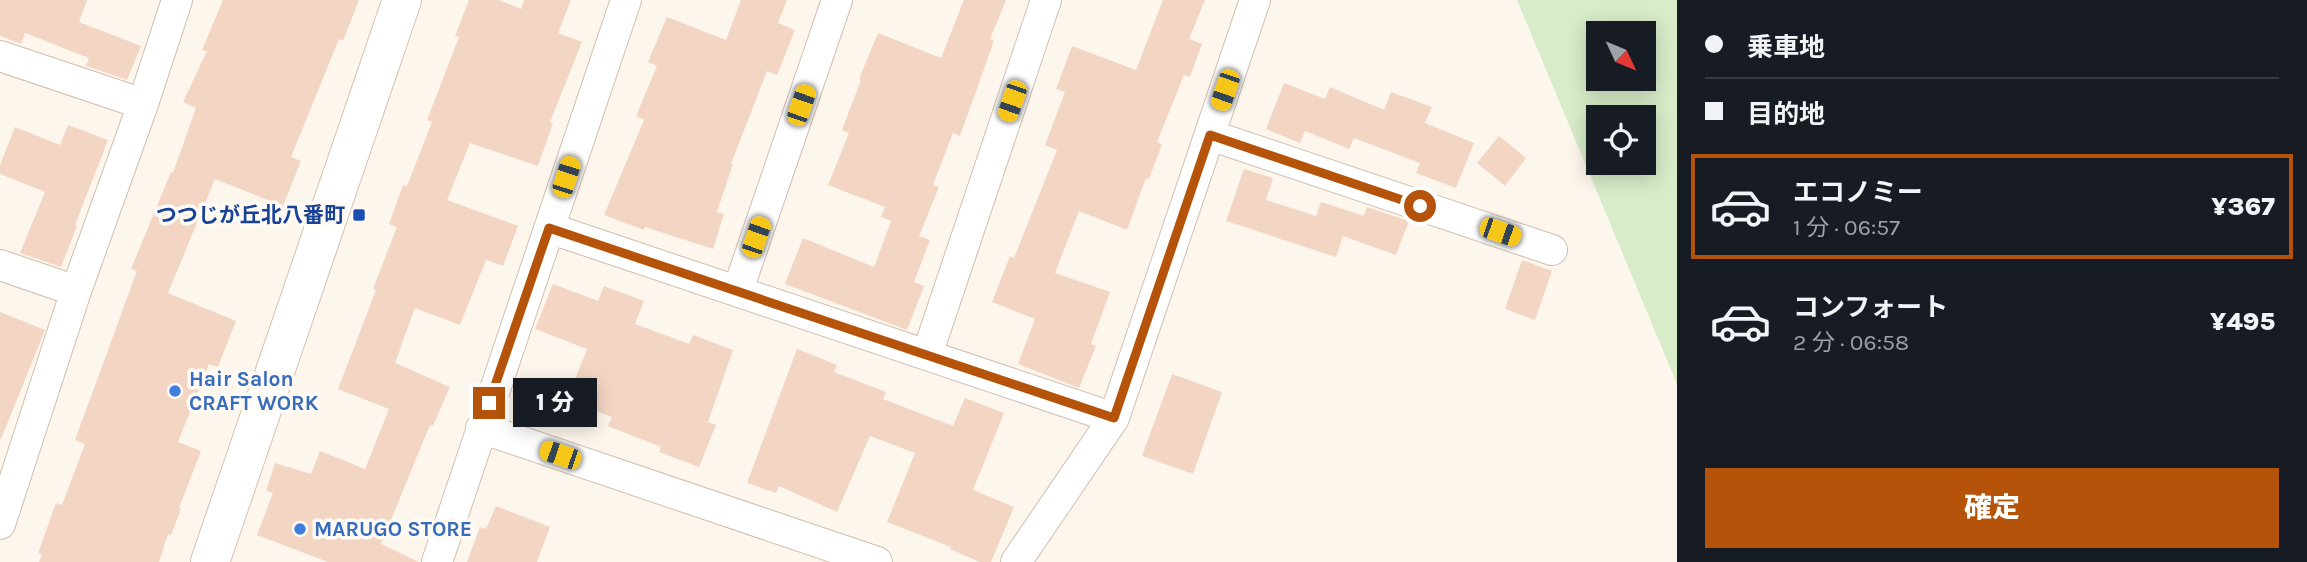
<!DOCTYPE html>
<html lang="ja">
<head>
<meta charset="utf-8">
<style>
	:root { --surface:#171b24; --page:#20242c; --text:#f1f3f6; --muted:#9ea1a6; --line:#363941; --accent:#b45309 }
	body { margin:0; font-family:Karla,"Noto Sans JP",sans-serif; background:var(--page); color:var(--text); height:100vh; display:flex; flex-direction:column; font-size:26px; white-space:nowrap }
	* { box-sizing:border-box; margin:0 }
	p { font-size:23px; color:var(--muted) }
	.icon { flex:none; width:38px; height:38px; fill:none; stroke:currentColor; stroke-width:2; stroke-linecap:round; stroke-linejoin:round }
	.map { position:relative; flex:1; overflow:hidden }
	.drawer { display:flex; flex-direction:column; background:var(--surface); width:630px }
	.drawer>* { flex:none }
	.hud { display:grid; align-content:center; height:154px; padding:0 28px; background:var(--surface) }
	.needle { width:46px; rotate:134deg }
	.fabs { position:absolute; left:1586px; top:21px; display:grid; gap:14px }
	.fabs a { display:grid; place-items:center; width:70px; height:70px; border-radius:0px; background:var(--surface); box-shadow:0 4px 18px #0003; font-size:35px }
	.end { position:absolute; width:32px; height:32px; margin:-16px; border:9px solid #b45309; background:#fff; box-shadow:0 0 0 4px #fff }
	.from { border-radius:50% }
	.bubble { position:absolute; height:49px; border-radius:0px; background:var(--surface); box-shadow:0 4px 18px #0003; font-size:23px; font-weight:800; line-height:49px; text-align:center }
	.car { position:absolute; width:21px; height:42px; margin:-21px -10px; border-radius:9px; box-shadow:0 0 5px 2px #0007; background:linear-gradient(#f5c518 24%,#345 0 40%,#f5c518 0 76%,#345 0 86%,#f5c518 0) }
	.hud b { display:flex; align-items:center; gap:24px; height:66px; font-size:26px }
	.hud b+b { border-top:2px solid var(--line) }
	.hud i { width:18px; height:18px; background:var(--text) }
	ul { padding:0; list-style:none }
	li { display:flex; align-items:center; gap:21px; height:105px; margin:0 14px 10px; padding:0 14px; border:4px solid transparent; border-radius:0px }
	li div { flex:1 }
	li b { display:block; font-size:26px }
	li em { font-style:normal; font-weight:800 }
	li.on { border-color:var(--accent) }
	li>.icon { width:63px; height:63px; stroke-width:1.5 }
	.primary-button { display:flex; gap:14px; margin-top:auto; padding:14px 28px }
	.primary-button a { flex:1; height:80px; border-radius:0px; background:var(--accent); color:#fff; font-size:28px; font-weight:800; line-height:80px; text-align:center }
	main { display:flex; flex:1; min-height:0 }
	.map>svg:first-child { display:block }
</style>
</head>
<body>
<main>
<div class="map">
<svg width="1677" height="562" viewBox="0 0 1677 562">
	<rect width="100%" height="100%" fill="#fdf6ec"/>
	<!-- green -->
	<path fill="#d8ecc9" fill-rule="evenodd" d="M 1517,0 L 1677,0 L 1677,384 ZM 1598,33 L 1643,33 L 1643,79 L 1598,79 ZM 1598,117 L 1643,117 L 1643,163 L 1598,163 Z"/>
	<!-- building -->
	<path fill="#f3d5c3" d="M 0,0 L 87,0 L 79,22 L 141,46 L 127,80 L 86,66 L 89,58 L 25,33 L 21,44 L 0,36 Z
		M 223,0 L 359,0 L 343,41 L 339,39 L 291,157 L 301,161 L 283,206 L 215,179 L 168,293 L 236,321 L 218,367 L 209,364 L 178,442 L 201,451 L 179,508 L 181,509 L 171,535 L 168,534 L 159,562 L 39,562 L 42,554 L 38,553 L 56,503 L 62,505 L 85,444 L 75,440 L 137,271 L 131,269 L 171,172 L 173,173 L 196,108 L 183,102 L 207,51 L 202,50 Z
		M 469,0 L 499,0 L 521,9 L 524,0 L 571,0 L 558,33 L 582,42 L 550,122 L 553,123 L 538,166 L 470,143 L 447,200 L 518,226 L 503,266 L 486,260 L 460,325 L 415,308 L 395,363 L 450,387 L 433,426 L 430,425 L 381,544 L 419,562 L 328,562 L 257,535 L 273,493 L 266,491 L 275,463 L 311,474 L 320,451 L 365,469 L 389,409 L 338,389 L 376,290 L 373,289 L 397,227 L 389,224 L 403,185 L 407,186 L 432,122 L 427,120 L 459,37 L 455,36 Z
		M 741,0 L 787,0 L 778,23 L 795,30 L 777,75 L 767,71 L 731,164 L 733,164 L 717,212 L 724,214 L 713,249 L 645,227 L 644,230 L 604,215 L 644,120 L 636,116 L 657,66 L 648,62 L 667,17 L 726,40 Z
		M 964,0 L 1006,0 L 990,39 L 994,41 L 960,136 L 953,133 L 933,185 L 939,187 L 919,236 L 930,240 L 914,282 L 924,286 L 907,330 L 785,284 L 803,238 L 874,267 L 891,221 L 881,217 L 885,207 L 828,185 L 849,133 L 842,130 L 861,80 L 859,79 L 878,33 L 941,58 Z
		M 1163,0 L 1205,0 L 1189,39 L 1202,44 L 1190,77 L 1184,75 L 1157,142 L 1162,144 L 1149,179 L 1146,178 L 1127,230 L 1079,211 L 1055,273 L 1110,292 L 1091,344 L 1096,346 L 1079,388 L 1018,364 L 1035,319 L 992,302 L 1010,256 L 1014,258 L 1057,150 L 1045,145 L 1065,92 L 1056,89 L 1072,46 L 1136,70 Z
		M 1284,83 L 1325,99 L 1330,87 L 1384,110 L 1391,92 L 1432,107 L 1425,123 L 1474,143 L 1456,188 L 1416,173 L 1420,163 L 1354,138 L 1349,149 L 1305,131 L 1300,143 L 1266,129 Z
		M 68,125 L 108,140 L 75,225 L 77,226 L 61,267 L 20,253 L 45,192 L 0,174 L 0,165 L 15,127 L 60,145 Z
		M 1499,136 L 1526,158 L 1505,186 L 1477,163 Z
		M 1244,169 L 1273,178 L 1266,200 L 1316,216 L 1321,202 L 1364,216 L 1367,207 L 1409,221 L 1396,255 L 1343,236 L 1336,257 L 1226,221 Z
		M 1522,260 L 1552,271 L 1535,320 L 1505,309 Z
		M 553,284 L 598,301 L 604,286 L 644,301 L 635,324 L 689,344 L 693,335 L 733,350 L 708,422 L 716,425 L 699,467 L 659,452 L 661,447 L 608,426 L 612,417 L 567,400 L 587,349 L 535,329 Z
		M 0,312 L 45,330 L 1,439 L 0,439 Z
		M 797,349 L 837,365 L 834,372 L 886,392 L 883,399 L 953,426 L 965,398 L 1004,413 L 973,490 L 1014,507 L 991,562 L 980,562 L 950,549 L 951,547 L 887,522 L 915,453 L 870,436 L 837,512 L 779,486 L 776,493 L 747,483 Z
		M 1172,374 L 1222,392 L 1193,474 L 1142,456 Z
		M 496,506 L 550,527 L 537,562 L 467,562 L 480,527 L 486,529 Z"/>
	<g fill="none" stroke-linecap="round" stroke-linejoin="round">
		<!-- street casing -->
		<g stroke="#d1beb0" stroke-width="32">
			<path id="street" d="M 0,56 L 143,104
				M 1210,135 L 1552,250
				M 549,228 L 1114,418
				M 0,265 L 76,291
				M 738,290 L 837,0
				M 927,355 L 1046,0
				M 481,428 L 877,562
				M 0,524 L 76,291 L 143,104 L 177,0
				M 437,562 L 626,0
				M 1016,562 L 1114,418 L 1255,0"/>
		</g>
		<!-- secondary casing -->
		<g stroke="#d6c0b0" stroke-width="40">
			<path id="secondary" d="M 210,562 L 402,0"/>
		</g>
		<!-- street -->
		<use href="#street" stroke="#fff" stroke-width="30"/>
		<!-- secondary -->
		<use href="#secondary" stroke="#fff" stroke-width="38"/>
	</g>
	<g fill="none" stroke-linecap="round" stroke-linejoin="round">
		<!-- route -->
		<path stroke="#b45309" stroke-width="9" d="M 489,403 L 549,228 L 1114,418 L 1210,135 L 1420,206"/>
	</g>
	<!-- markers -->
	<rect fill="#1a4fb4" stroke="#fffaf3" stroke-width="2.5" x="352" y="208" width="14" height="14" rx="3.5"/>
	<g fill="#3f7fe0" stroke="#fffaf3" stroke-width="2.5">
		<circle cx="175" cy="391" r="7"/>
		<circle cx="300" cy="529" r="7"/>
	</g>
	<g text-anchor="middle" stroke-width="7" stroke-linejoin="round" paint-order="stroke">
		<!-- transit labels -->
		<g font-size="21" font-weight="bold" fill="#164399" stroke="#fffaf3" text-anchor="end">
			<text x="345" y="222">つつじが丘北八番町</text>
		</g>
		<!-- shop labels -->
		<g font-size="21" font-weight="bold" fill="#366cbe" stroke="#fffaf3" text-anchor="start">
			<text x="189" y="386">Hair Salon<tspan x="189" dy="24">CRAFT WORK</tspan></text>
			<text x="314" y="536">MARUGO STORE</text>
		</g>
	</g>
</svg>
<div class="fabs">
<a><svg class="needle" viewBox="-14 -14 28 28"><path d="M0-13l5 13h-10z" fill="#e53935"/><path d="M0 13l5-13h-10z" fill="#9ea1a6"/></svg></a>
<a><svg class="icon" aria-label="locate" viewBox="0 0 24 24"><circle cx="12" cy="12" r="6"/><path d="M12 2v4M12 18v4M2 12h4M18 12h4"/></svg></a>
</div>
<i class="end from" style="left:1420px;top:206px"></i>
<i class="end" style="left:489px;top:403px"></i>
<div class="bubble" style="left:513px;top:378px;width:84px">1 分</div>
<i class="car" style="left:1225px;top:90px;rotate:199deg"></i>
<i class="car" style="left:1012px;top:101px;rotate:199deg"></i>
<i class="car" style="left:801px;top:105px;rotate:19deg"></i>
<i class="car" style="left:566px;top:177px;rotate:18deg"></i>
<i class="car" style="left:1500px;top:232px;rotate:109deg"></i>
<i class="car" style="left:756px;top:237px;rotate:19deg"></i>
<i class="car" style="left:560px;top:455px;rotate:289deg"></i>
</div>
<section class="drawer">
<div class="hud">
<b><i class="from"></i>乗車地</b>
<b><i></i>目的地</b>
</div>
<ul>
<li class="on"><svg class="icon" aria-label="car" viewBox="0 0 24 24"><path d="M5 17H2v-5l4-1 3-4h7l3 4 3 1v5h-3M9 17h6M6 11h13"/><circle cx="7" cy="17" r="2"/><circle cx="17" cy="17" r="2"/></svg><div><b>エコノミー</b><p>1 分 · 06:57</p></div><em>¥367</em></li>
<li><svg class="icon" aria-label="car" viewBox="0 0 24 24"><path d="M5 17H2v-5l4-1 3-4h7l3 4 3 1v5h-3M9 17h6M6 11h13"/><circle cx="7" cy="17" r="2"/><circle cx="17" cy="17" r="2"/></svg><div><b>コンフォート</b><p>2 分 · 06:58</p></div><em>¥495</em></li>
</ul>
<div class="primary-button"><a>確定</a></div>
</section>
</main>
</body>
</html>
